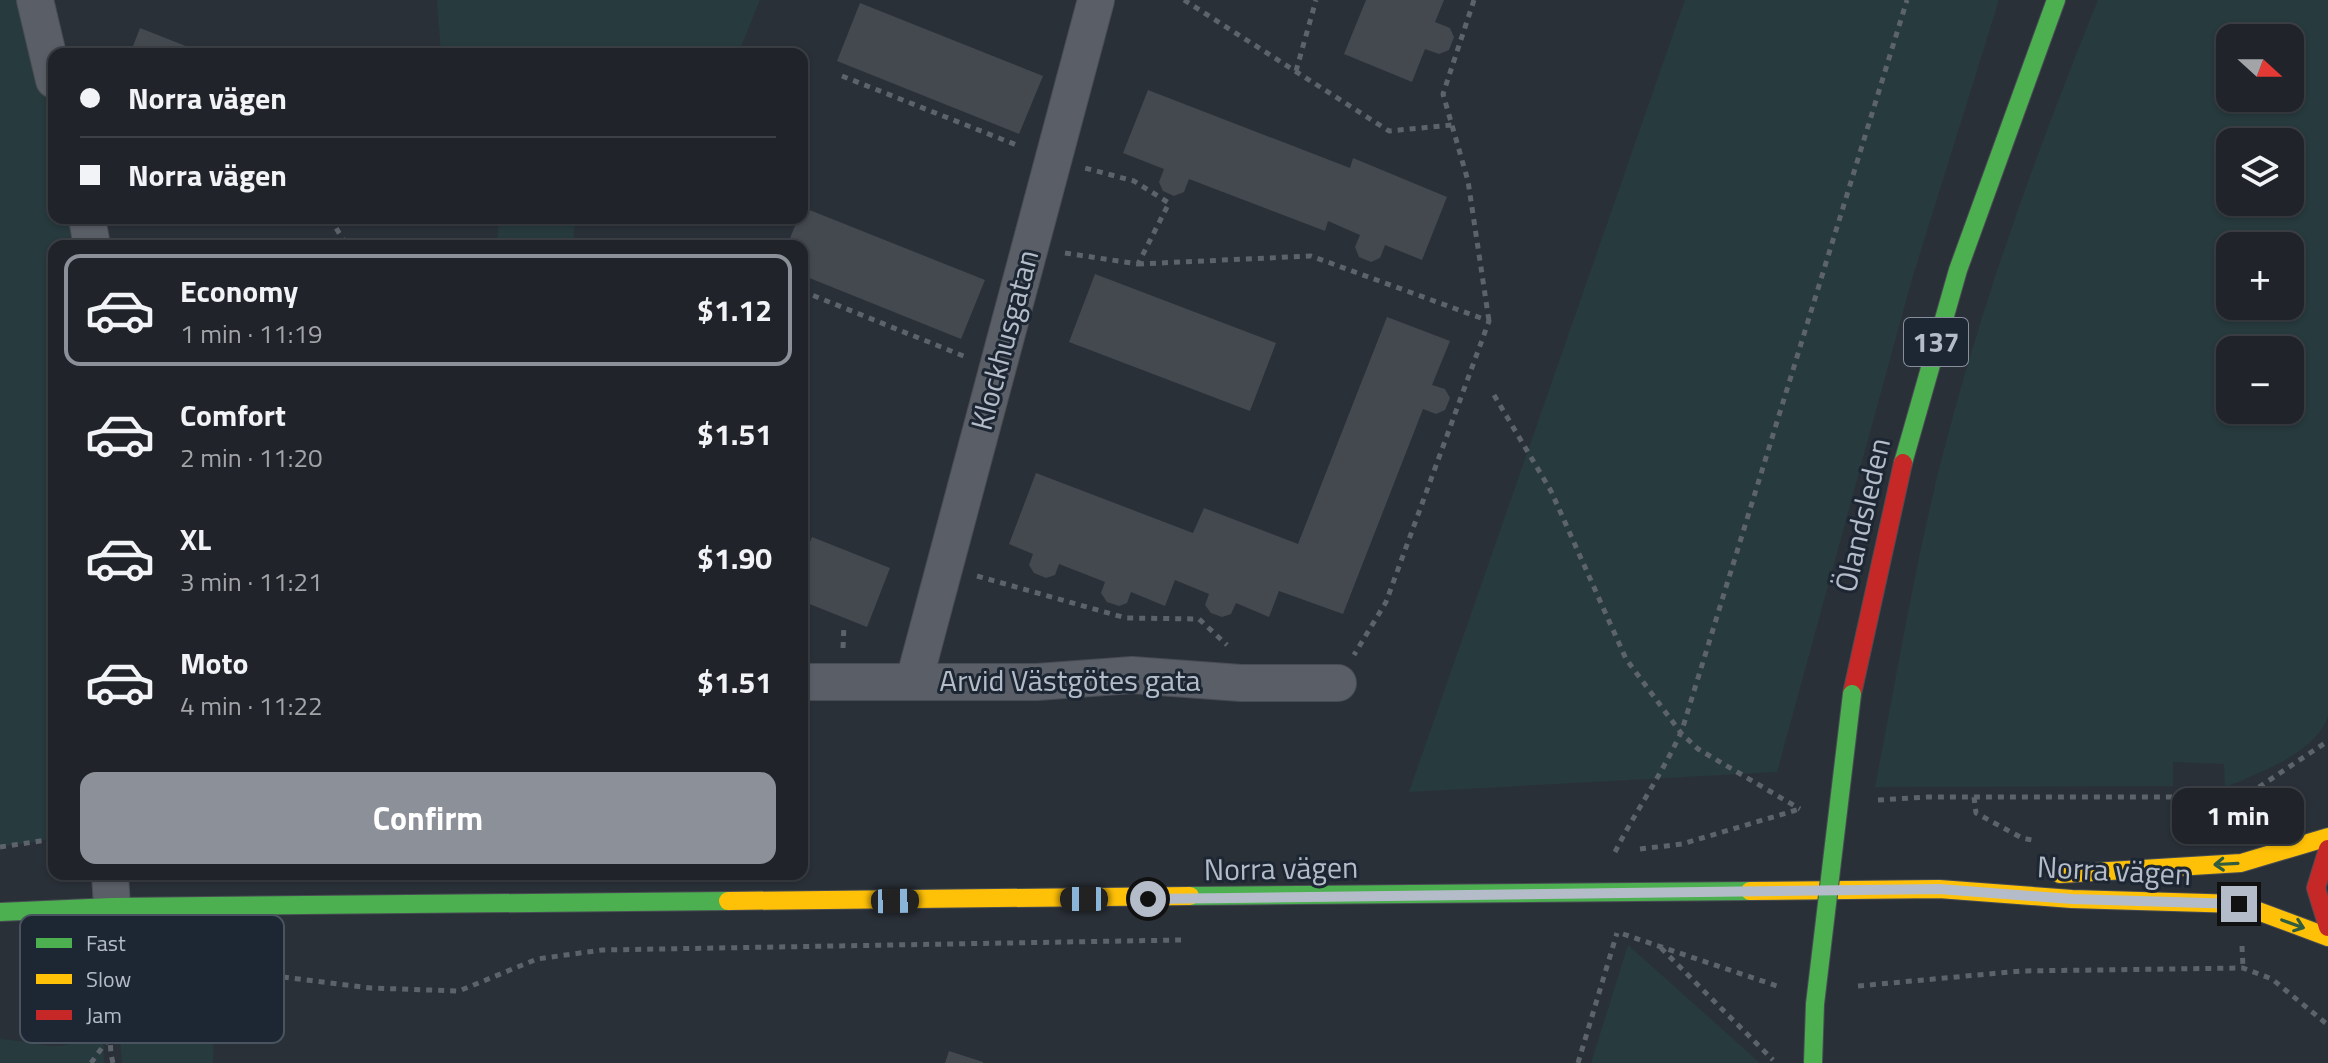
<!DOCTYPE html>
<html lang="en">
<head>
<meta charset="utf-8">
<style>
	:root { --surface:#20242a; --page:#282c32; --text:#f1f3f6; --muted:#a2a4a8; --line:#3d4147; --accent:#8c9099 }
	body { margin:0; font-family:"Titillium Web",sans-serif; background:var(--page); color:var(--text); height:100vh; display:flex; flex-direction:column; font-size:30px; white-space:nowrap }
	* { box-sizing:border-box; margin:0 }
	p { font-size:26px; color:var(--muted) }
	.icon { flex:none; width:44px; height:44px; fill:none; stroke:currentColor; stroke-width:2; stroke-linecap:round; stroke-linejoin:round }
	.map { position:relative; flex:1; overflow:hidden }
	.side { position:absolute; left:48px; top:240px; width:760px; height:640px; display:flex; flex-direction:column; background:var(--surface); border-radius:16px; box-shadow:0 2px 6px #0004,0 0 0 2px var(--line) }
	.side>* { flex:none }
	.banner { position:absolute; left:48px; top:48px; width:760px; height:176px; border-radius:16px; box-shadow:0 2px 6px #0004,0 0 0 2px var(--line); display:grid; align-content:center; height:176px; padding:0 32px; background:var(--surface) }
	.needle { width:52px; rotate:111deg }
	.fabs { position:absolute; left:2216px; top:24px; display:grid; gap:16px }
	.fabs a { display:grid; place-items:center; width:88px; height:88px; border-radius:16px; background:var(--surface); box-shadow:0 2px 6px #0004,0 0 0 2px var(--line); font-size:40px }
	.end { position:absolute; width:36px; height:36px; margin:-18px; border:10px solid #b4bcc9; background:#111; box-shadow:0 0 0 4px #111 }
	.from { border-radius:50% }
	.bubble { position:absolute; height:56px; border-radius:16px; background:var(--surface); box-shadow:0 2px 6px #0004,0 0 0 2px var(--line); font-size:26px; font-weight:700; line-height:56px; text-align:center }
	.car { position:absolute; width:24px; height:48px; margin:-24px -12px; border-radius:10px; box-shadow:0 0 6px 2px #0007; background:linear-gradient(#222 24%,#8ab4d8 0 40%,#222 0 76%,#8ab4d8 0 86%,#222 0) }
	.banner b { display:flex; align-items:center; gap:28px; height:76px; font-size:30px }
	.banner b+b { border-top:2px solid var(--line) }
	.banner i { width:20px; height:20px; background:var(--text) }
	ul { padding:14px 0 0; list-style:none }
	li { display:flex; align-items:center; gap:24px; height:112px; margin:0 16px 12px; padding:0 16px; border:4px solid transparent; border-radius:16px }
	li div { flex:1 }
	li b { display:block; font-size:30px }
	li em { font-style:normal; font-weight:700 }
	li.on { border-color:var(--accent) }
	li>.icon { width:72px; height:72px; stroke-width:1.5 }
	.action { display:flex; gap:16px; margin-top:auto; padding:16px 32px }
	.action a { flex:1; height:92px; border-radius:16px; background:var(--accent); color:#fff; font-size:32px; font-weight:700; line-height:92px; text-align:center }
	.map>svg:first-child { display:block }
</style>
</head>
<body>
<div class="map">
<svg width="2328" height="1063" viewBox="0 0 2328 1063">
	<rect width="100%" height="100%" fill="#2a3038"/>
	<!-- green -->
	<path fill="#273a3e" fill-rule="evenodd" d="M 0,0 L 35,0 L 54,80 L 54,218 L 87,218 L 92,246 L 54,246 L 54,839 L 0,847 Z
		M 437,0 L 760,0 L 738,54 L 441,54 Z
		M 1685,0 L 1999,0 L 1912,279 L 1777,772 L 1409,792 Z
		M 2098,0 L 2328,0 L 2328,716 C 2316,754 2258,772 2225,788 L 2224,764 L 2173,762 L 2173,786 L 1875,787 C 1892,700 1907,612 1926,525 C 1966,345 2029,170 2098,0 ZM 2290,38 L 2290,98 L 2230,98 L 2230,38 ZM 2290,142 L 2290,202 L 2230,202 L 2230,142 ZM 2290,246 L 2290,306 L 2230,306 L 2230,246 ZM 2290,350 L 2290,410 L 2230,410 L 2230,350 Z
		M 499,218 L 575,218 L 573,246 L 497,242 Z
		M 1628,945 L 1760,1063 L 1591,1063 Z
		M 124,1018 L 214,1023 L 213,1063 L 122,1063 L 119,1031 Z
		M 103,1020 L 104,1063 L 0,1063 L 0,1039 C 44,1042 69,1061 103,1020 Z"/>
	<!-- building -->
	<path fill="#444950" d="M 1366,0 L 1444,0 L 1435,22 L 1450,28 L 1454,37 L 1449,50 L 1439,54 L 1425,49 L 1412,82 L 1344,54 Z
		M 860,3 L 1043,76 L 1019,134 L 837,61 Z
		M 140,28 L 206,54 L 130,54 Z
		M 1148,90 L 1350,168 L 1353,158 L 1447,197 L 1422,260 L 1385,245 L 1380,258 L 1371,262 L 1359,257 L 1355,247 L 1360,235 L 1328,221 L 1325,231 L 1189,179 L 1184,192 L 1174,196 L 1163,191 L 1159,182 L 1164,169 L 1123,153 Z
		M 802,207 L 985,280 L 961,339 L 802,275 L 802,246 L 787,246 L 798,218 L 802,218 Z
		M 1095,274 L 1276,343 L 1250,411 L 1069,342 Z
		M 1387,317 L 1450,341 L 1432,385 L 1445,389 L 1450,398 L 1445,410 L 1436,414 L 1423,409 L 1343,614 L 1279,591 L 1269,617 L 1236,603 L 1231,614 L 1222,617 L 1211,613 L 1205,605 L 1209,594 L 1175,580 L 1165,606 L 1131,592 L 1127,603 L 1119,606 L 1107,602 L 1101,593 L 1105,582 L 1059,564 L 1055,575 L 1046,578 L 1034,573 L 1029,565 L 1033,554 L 1009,544 L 1036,473 L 1193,533 L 1204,508 L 1298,544 Z
		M 812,537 L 890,568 L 867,627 L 802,601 L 802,562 Z
		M 949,1051 L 983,1062 L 983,1063 L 945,1063 Z"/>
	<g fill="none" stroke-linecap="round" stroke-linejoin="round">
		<!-- street casing -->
		<g stroke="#484c53" stroke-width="38">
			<path id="street" d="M 35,0 L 54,80
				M 87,218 L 92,246
				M 914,681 L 1096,0
				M 802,682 L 1037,682 L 1132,675 L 1241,683 L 1338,683
				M 110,874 L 112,907"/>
		</g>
		<!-- fast casing -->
		<g stroke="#484c53" stroke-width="20">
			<path id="fast" d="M 1903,463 L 1958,270 L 2056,0
				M 1190,896 L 1750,891
				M 0,912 L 112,907 L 728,901"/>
		</g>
		<!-- slow casing -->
		<g stroke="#484c53" stroke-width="20">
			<path id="slow" d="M 2060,874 L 2241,863 L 2328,837
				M 1750,891 L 1939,889 L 2072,899 L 2239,904 L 2328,937
				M 728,901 L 1190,896"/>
		</g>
		<!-- jam casing -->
		<g stroke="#484c53" stroke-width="20">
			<path id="jam" d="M 1852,694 L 1903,463
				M 2328,849 L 2316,888 L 2328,927"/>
		</g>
		<!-- path -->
		<path stroke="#5d636a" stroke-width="5" stroke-dasharray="6 6" stroke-linecap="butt" d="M 1184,0 L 1389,131 L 1452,125
			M 1474,0 L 1443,94 L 1468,181 L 1489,321
			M 1296,71 L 1316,0
			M 842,76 L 1019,146
			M 330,218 L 347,246
			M 1065,253 L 1138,264 L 1169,203 L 1134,181 L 1085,168
			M 1138,264 L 1311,256 L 1489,321 L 1386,602 L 1354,655
			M 802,291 L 966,357
			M 1494,395 L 1551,491 L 1626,659 L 1681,733 L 1698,749 L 1800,809
			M 977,576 L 1126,618 L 1199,619 L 1227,645
			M 843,648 L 844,625
			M 1974,797 L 1976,813 L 2022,838 L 2037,841
			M 1878,800 L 1928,797 L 2244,797 L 2328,741
			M 2243,824 L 2244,797
			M 2191,825 L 2227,797
			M 0,847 L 54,839
			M 1640,849 L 1682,844 L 1800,809
			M 1615,852 C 1636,810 1663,773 1682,730 L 1907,0
			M 1623,934 L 1780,987
			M 2242,946 L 2243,968
			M 205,948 L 259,974 L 371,988 L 459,991 L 537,959 L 602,950 L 1181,940
			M 1661,948 L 1773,1060
			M 77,952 L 139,950
			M 1858,986 L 2021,971 L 2243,968 L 2272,979 L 2328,1025
			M 91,1063 L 109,1038
			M 113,1063 C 97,1003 160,972 206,949
			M 1578,1063 L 1617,933"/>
		<!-- street -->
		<use href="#street" stroke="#5a5e66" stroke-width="36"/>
		<!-- fast -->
		<use href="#fast" stroke="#4caf50" stroke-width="18"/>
		<!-- slow -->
		<use href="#slow" stroke="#ffc107" stroke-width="18"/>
		<!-- jam -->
		<use href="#jam" stroke="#c62828" stroke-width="18"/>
		<!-- fast-bridge casing -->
		<g stroke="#484c55" stroke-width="20" stroke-linecap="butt">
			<path id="fast-bridge" d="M 1813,1063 L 1815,1004 L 1852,694"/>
		</g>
		<!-- fast-bridge -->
		<use href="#fast-bridge" stroke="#4caf50" stroke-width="18"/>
	</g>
	<!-- one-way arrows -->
	<defs><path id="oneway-shaft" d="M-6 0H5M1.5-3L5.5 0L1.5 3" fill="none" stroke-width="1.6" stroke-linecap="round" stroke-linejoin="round" transform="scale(2)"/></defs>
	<g stroke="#305d3f">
		<use href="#oneway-shaft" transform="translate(2226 864) rotate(177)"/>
		<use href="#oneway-shaft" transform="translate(2293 924) rotate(20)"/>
	</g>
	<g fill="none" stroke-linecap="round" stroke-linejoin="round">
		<!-- route -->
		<path stroke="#b4bcc9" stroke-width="10" d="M 1148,899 L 1939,889 L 2072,899 L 2239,904"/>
	</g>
	<g text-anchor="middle" stroke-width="6" stroke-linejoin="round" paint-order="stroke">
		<!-- shield labels -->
		<rect fill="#1d2633" stroke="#878f9c" stroke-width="2" x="1904" y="318" width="64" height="48" rx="6"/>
		<g font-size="28" font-weight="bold" fill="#b4bcc9">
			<text x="1936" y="352">137</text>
		</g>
		<!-- street labels -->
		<g font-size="30" fill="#b4bcc9" stroke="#1d2633">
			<text transform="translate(1005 340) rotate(-75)" y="10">Klockhusgatan</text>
			<text transform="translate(1863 515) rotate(-77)" y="10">Ölandsleden</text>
			<text x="1070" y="691">Arvid Västgötes gata</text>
			<text transform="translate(1281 869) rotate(-1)" y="10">Norra vägen</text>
			<text transform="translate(2114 871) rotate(3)" y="10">Norra vägen</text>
		</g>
	</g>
	<!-- legend -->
	<rect x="20" y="915" width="264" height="128" rx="12" fill="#1d2633" stroke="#4a5360" stroke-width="2"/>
	<rect x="36" y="938" width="36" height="10" fill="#4caf50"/>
	<rect x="36" y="974" width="36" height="10" fill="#ffc107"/>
	<rect x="36" y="1010" width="36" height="10" fill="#c62828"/>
	<g font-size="22" fill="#b4bcc9">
		<text x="86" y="951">Fast</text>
		<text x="86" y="987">Slow</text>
		<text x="86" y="1023">Jam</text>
	</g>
</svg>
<div class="fabs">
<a><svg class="needle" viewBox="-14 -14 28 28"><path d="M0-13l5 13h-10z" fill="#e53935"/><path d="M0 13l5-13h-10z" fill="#a2a4a8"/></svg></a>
<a><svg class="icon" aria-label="layers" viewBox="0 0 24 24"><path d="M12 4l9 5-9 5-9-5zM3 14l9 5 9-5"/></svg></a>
<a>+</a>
<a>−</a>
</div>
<i class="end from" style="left:1148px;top:899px"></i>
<i class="end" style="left:2239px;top:904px"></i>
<div class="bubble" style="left:2172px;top:788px;width:132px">1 min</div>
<i class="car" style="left:1084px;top:899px;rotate:270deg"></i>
<i class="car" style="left:895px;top:901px;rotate:89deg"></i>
<div class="banner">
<b><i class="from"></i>Norra vägen</b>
<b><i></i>Norra vägen</b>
</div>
<section class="side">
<ul>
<li class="on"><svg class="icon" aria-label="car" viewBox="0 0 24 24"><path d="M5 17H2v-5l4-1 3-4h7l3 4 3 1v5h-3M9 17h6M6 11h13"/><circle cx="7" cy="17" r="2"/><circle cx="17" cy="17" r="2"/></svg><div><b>Economy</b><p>1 min · 11:19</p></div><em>$1.12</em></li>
<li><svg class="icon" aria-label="car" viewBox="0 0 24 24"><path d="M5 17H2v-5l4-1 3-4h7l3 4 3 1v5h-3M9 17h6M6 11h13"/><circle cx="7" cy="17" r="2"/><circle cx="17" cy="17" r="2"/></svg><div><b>Comfort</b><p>2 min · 11:20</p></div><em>$1.51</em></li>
<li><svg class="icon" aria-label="car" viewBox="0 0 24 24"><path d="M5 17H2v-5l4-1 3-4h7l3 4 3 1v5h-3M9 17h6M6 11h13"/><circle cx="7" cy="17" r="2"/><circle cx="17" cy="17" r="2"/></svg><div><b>XL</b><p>3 min · 11:21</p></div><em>$1.90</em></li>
<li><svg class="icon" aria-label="car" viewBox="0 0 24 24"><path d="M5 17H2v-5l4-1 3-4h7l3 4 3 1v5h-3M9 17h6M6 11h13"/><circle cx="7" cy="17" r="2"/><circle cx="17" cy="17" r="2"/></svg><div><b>Moto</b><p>4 min · 11:22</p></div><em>$1.51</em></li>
</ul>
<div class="action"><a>Confirm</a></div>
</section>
</div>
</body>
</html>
